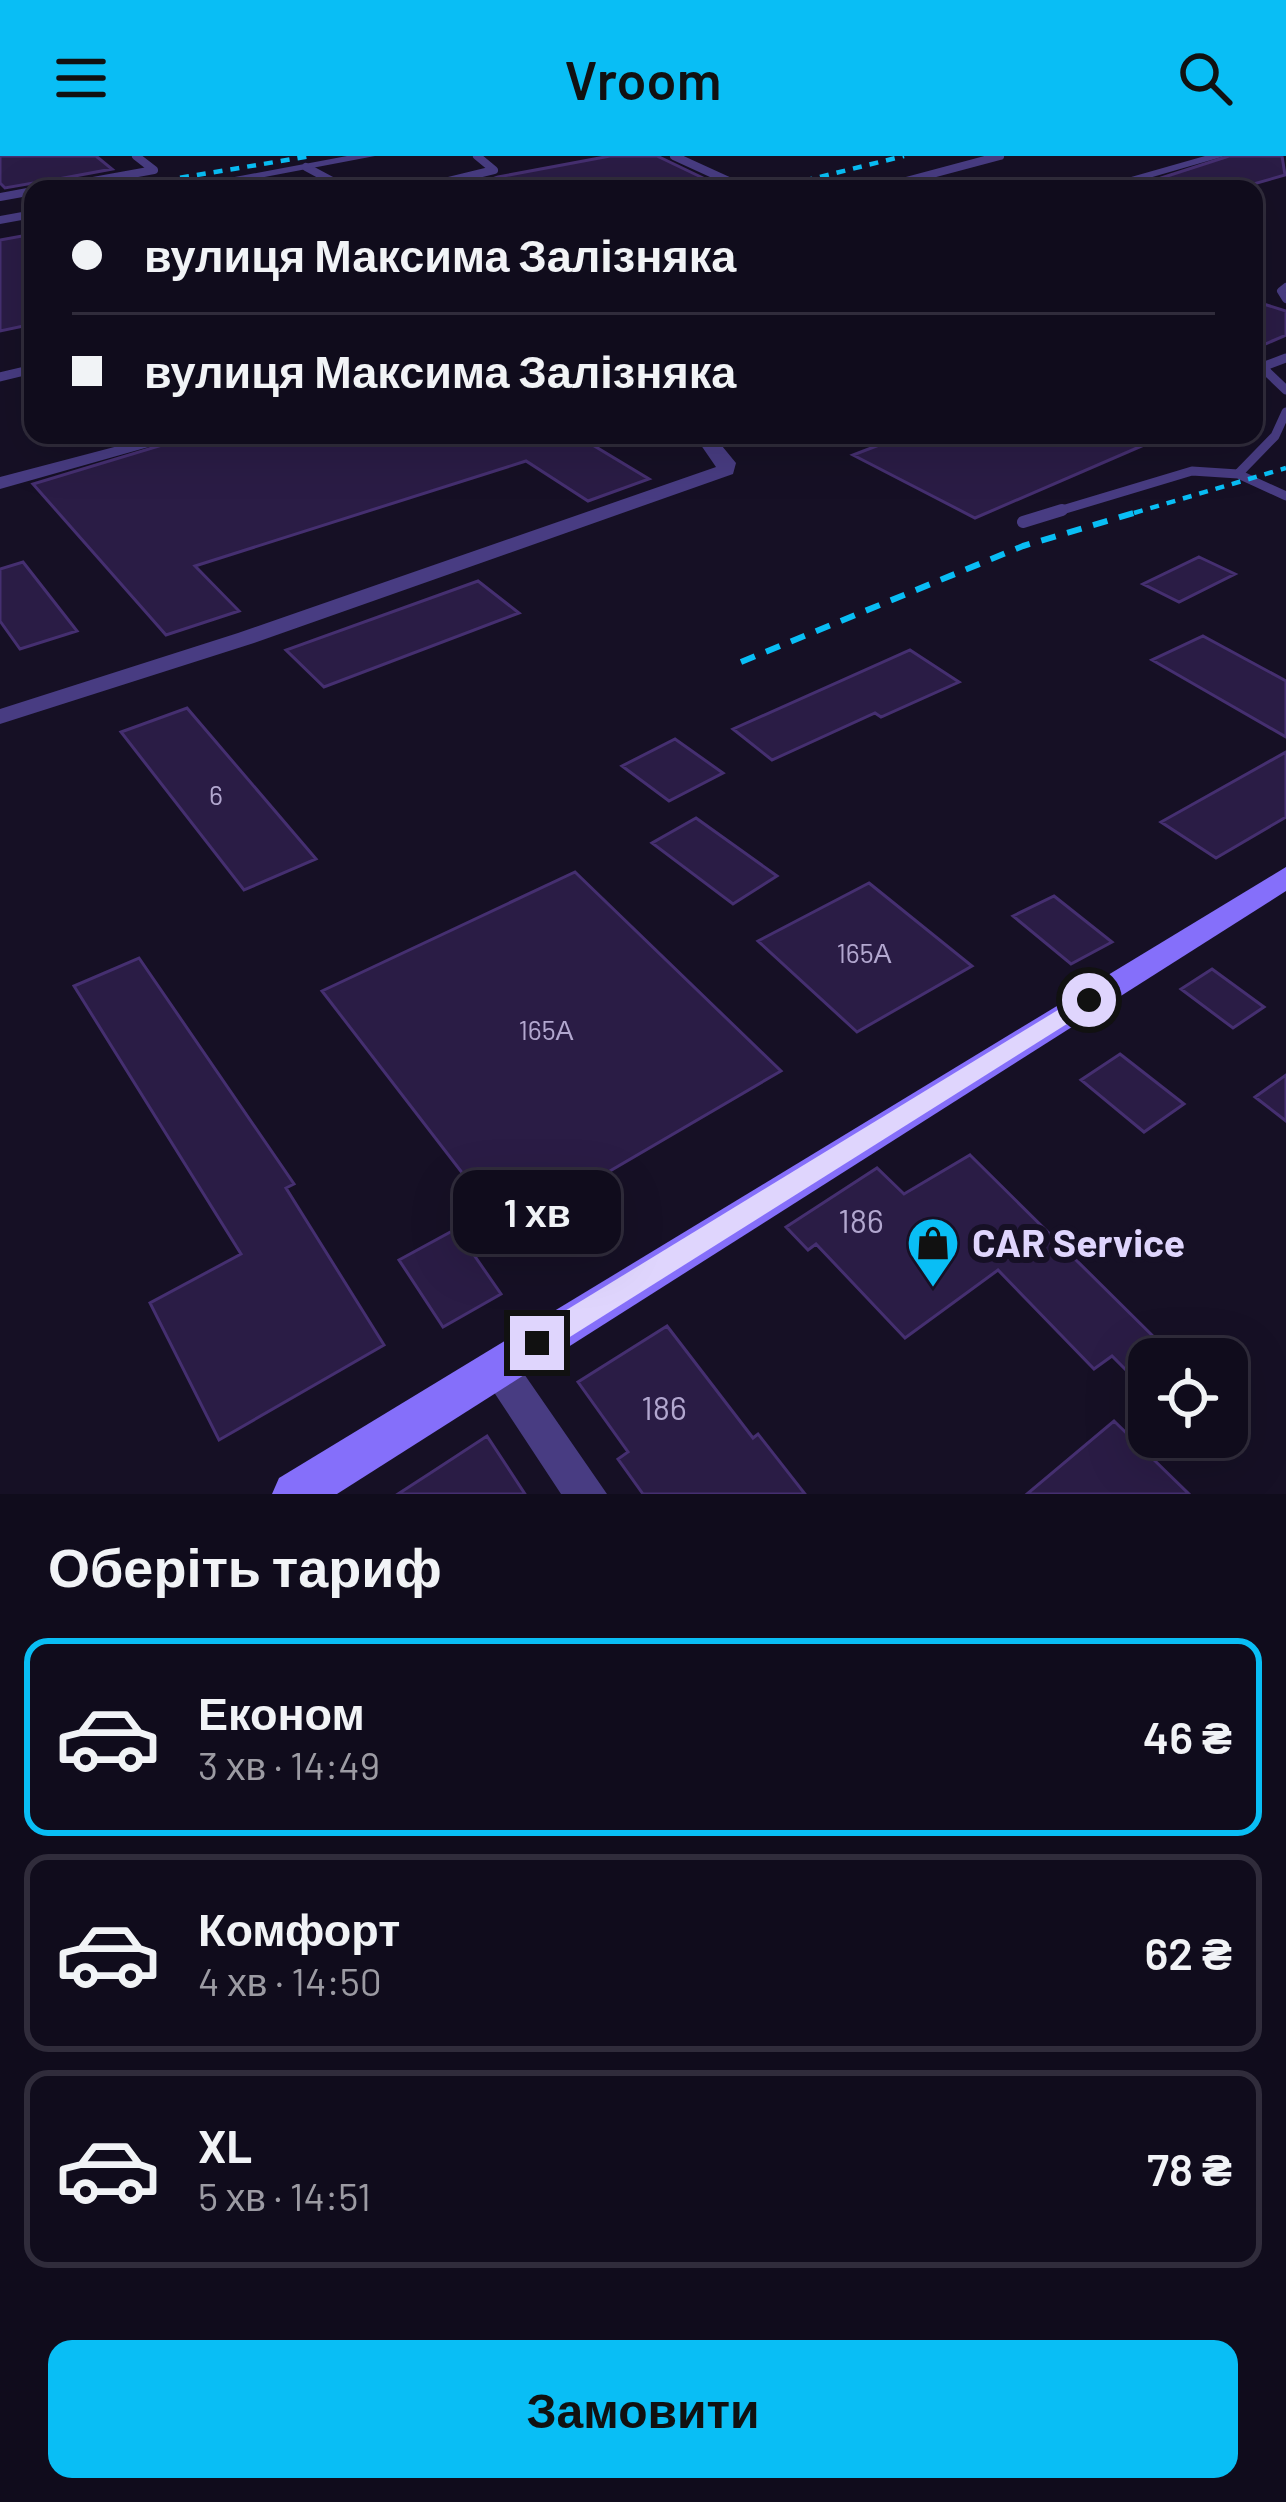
<!DOCTYPE html>
<html lang="uk">
<head>
<meta charset="utf-8">
<style>
	:root { --surface:#100c1c; --page:#1e1a29; --text:#f1f3f6; --muted:#9c9ba3; --line:#302c3b; --accent:#09bef5 }
	body { margin:0; font-family:Barlow,sans-serif; background:var(--page); color:var(--text); height:100vh; display:flex; flex-direction:column; font-size:45px; white-space:nowrap }
	* { box-sizing:border-box; margin:0 }
	p { font-size:39px; color:var(--muted) }
	.icon { flex:none; width:66px; height:66px; fill:none; stroke:currentColor; stroke-width:2; stroke-linecap:round; stroke-linejoin:round }
	.map { position:relative; height:1338px; overflow:hidden }
	.panel { display:flex; flex-direction:column; background:var(--surface); flex:1 }
	.panel>* { flex:none }
	.guide { position:absolute; left:24px; top:24px; width:1239px; height:264px; border-radius:24px; box-shadow:0 12px 48px #0002,0 0 0 3px var(--line); display:grid; align-content:center; height:264px; padding:0 48px; background:var(--surface) }
	.controls { position:absolute; left:1128px; top:1182px; display:grid; gap:24px }
	.controls a { display:grid; place-items:center; width:120px; height:120px; border-radius:24px; background:var(--surface); box-shadow:0 12px 48px #0002,0 0 0 3px var(--line); font-size:60px }
	.end { position:absolute; width:54px; height:54px; margin:-27px; border:15px solid #dfd5fd; background:#111; box-shadow:0 0 0 6px #111 }
	.from { border-radius:50% }
	.bubble { position:absolute; height:84px; border-radius:24px; background:var(--surface); box-shadow:0 12px 48px #0002,0 0 0 3px var(--line); font-size:39px; font-weight:600; line-height:84px; text-align:center }
	.guide b { display:flex; align-items:center; gap:42px; height:114px; font-size:45px }
	.guide b+b { border-top:3px solid var(--line) }
	.guide i { width:30px; height:30px; background:var(--text) }
	ul { padding:0; list-style:none }
	li { display:flex; align-items:center; gap:36px; height:198px; margin:0 24px 18px; padding:0 24px; border:6px solid var(--line); border-radius:24px }
	li div { flex:1 }
	li b { display:block; font-size:45px }
	li em { font-style:normal; font-weight:600 }
	li.current { border-color:var(--accent) }
	li>.icon { width:108px; height:108px; stroke-width:1.5 }
	h2 { padding:0 48px; font-size:54px; line-height:144px }
	.button { display:flex; gap:24px; margin-top:auto; padding:24px 48px }
	.button a { flex:1; height:138px; border-radius:24px; background:var(--accent); color:#111; font-size:48px; font-weight:600; line-height:138px; text-align:center }
	header { display:flex; justify-content:space-between; align-items:center; height:156px; padding:0 48px; background:var(--accent); color:#111; font-size:54px; font-weight:600 }
	.map>svg:first-child { display:block }
</style>
</head>
<body>
<header><svg class="icon" aria-label="menu" viewBox="0 0 24 24"><path d="M4 6h16M4 12h16M4 18h16"/></svg>Vroom<svg class="icon" aria-label="search" viewBox="0 0 24 24"><circle cx="10" cy="10" r="6"/><path d="M15 15l6 6"/></svg></header>
<div class="map">
<svg width="1286" height="1338" viewBox="0 0 1286 1338">
	<rect width="100%" height="100%" fill="#161025"/>
	<!-- building -->
	<path fill="#2a1c45" stroke="#452f70" stroke-width="3" d="M 0,0 L 96,0 L 112,13 L 48,25 L 41,31 L 33,27 L 5,32 L 0,27 Z
		M 610,0 L 657,0 L 726,33 L 493,33 L 492,23 L 498,21 Z
		M 1229,0 L 1282,0 L 1285,19 L 1236,33 L 1127,33 Z
		M 33,78 L 33,168 L 0,175 L 0,84 Z
		M 1254,145 L 1286,155 L 1286,179 L 1254,193 Z
		M 195,279 L 237,279 L 238,286 L 264,279 L 576,279 L 649,323 L 588,345 L 526,305 L 195,410 L 239,455 L 166,479 L 33,328 Z
		M 905,279 L 1167,279 L 975,362 L 853,299 Z
		M 1199,401 L 1235,418 L 1179,446 L 1143,428 Z
		M 23,406 L 77,475 L 20,493 L 0,465 L 0,413 Z
		M 478,425 L 519,457 L 324,531 L 286,494 Z
		M 1203,480 L 1286,525 L 1286,581 L 1152,504 Z
		M 910,494 L 959,526 L 881,561 L 875,557 L 772,604 L 733,573 Z
		M 187,552 L 316,703 L 244,734 L 121,576 Z
		M 675,583 L 723,617 L 669,645 L 622,610 Z
		M 1286,596 L 1286,661 L 1216,702 L 1161,666 Z
		M 696,662 L 777,720 L 733,748 L 652,687 Z
		M 575,716 L 781,915 L 507,1075 L 322,835 Z
		M 869,727 L 972,810 L 857,876 L 758,785 Z
		M 1054,740 L 1112,786 L 1071,808 L 1013,760 Z
		M 139,802 L 294,1028 L 286,1032 L 384,1189 L 219,1284 L 150,1147 L 241,1098 L 74,830 Z
		M 1212,813 L 1264,851 L 1233,872 L 1181,833 Z
		M 1120,898 L 1184,948 L 1144,976 L 1081,924 Z
		M 1286,919 L 1286,965 L 1255,941 Z
		M 970,999 L 1167,1194 L 1131,1219 L 1112,1200 L 1094,1213 L 998,1114 L 905,1182 L 816,1088 L 808,1094 L 786,1071 L 877,1012 L 904,1038 Z
		M 456,1073 L 501,1138 L 443,1171 L 399,1104 Z
		M 667,1170 L 753,1282 L 758,1278 L 805,1338 L 643,1338 L 618,1303 L 628,1296 L 578,1226 Z
		M 1114,1265 L 1189,1338 L 1027,1338 Z
		M 487,1280 L 525,1338 L 398,1338 L 432,1316 Z"/>
	<g fill="none" stroke-linecap="round" stroke-linejoin="round">
		<!-- lane-far2 -->
		<path stroke="#483c82" stroke-width="8" d="M 674,0 L 746,33
			M 306,11 L 347,33
			M 49,33 L 154,14 L 136,0
			M 416,33 L 494,14 L 477,0
			M 876,33 L 1000,0
			M 0,41 L 33,35
			M 1286,131 L 1281,135 L 1286,143"/>
		<!-- lane-far1 -->
		<path stroke="#483c82" stroke-width="9" d="M 1286,202 L 1262,211 L 1286,234
			M 0,221 L 33,213
			M 1238,318 L 1275,280 L 1286,256
			M 1052,357 L 1192,315 L 1238,318 L 1286,340"/>
		<!-- lane -->
		<path stroke="#483c82" stroke-width="12" d="M 1023,366 L 1062,354"/>
		<!-- street -->
		<path fill="#483c82" fill-rule="evenodd" d="M 347,0 L 375,0 L 201,33 L 171,33 Z
			M 1205,0 L 1225,0 L 1111,33 L 1089,33 Z
			M 33,54 L 33,62 L 0,68 L 0,60 Z
			M 160,279 L 191,279 L 0,333 L 0,321 Z
			M 694,279 L 713,279 L 736,307 L 733,318 L 254,487 L 0,568 L 0,553 L 238,477 L 716,311 Z
			M 497,1194 L 511,1199 L 607,1338 L 561,1338 L 478,1212 L 483,1199 Z"/>
		<!-- secondary -->
		<path fill="#856ffa" fill-rule="evenodd" d="M 1286,711 L 1286,735 L 337,1338 L 272,1338 L 279,1322 Z"/>
		<!-- rail-far1 -->
		<path stroke="#09bef5" stroke-width="4.5" stroke-dasharray="9 8" stroke-linecap="butt" d="M 787,29 L 904,0
			M 113,33 L 311,0
			M 1134,357 L 1286,312"/>
		<!-- rail -->
		<path stroke="#09bef5" stroke-width="6" stroke-dasharray="15 12" stroke-linecap="butt" d="M 741,506 L 1023,390 L 1144,354"/>
	</g>
	<!-- route -->
	<path fill="#dfd5fd" d="M 1089,835 L 1097,838 L 1097,849 L 546,1196 L 537,1200 L 527,1196 L 523,1187 L 527,1178 Z"/>
	<!-- icons -->
	<defs>
		<g id="shop-pin" transform="scale(2.7)"><path d="M0 17L-7.5 6A9.5 9.5 0 1 1 7.5 6Z" fill="#09bef5" stroke="#161025"/><path d="M-5-2.5h2.3a2.7 3.5 0 0 1 5.4 0H5L5.5 6h-11ZM-1.5-2.5h3a1.5 2.3 0 0 0-3 0Z" fill="#111"/></g>
	</defs>
	<g fill-rule="evenodd">
		<use href="#shop-pin" x="933" y="1087"/>
	</g>
	<g text-anchor="middle" stroke-width="12" stroke-linejoin="round" paint-order="stroke">
		<!-- number labels -->
		<g font-size="27" fill="#b2a7cf">
			<text x="216" y="649">6</text>
			<text x="864" y="807">165А</text>
			<text x="546" y="884">165А</text>
		</g>
		<!-- near-number labels -->
		<g font-size="33" fill="#b2a7cf">
			<text x="861" y="1077">186</text>
			<text x="664" y="1264">186</text>
		</g>
		<!-- near-poi labels -->
		<g font-size="39" font-weight="bold" fill="#dfd5fd" stroke="#161025" text-anchor="start">
			<text x="972" y="1101">CAR Service</text>
		</g>
	</g>
</svg>
<div class="controls">
<a><svg class="icon" aria-label="locate" viewBox="0 0 24 24"><circle cx="12" cy="12" r="6"/><path d="M12 2v4M12 18v4M2 12h4M18 12h4"/></svg></a>
</div>
<i class="end from" style="left:1089px;top:844px"></i>
<i class="end" style="left:537px;top:1187px"></i>
<div class="bubble" style="left:453px;top:1014px;width:168px">1 хв</div>
<div class="guide">
<b><i class="from"></i>вулиця Максима Залізняка</b>
<b><i></i>вулиця Максима Залізняка</b>
</div>
</div>
<section class="panel">
<h2>Оберіть тариф</h2>
<ul>
<li class="current"><svg class="icon" aria-label="car" viewBox="0 0 24 24"><path d="M5 17H2v-5l4-1 3-4h7l3 4 3 1v5h-3M9 17h6M6 11h13"/><circle cx="7" cy="17" r="2"/><circle cx="17" cy="17" r="2"/></svg><div><b>Економ</b><p>3 хв · 14:49</p></div><em>46 ₴</em></li>
<li><svg class="icon" aria-label="car" viewBox="0 0 24 24"><path d="M5 17H2v-5l4-1 3-4h7l3 4 3 1v5h-3M9 17h6M6 11h13"/><circle cx="7" cy="17" r="2"/><circle cx="17" cy="17" r="2"/></svg><div><b>Комфорт</b><p>4 хв · 14:50</p></div><em>62 ₴</em></li>
<li><svg class="icon" aria-label="car" viewBox="0 0 24 24"><path d="M5 17H2v-5l4-1 3-4h7l3 4 3 1v5h-3M9 17h6M6 11h13"/><circle cx="7" cy="17" r="2"/><circle cx="17" cy="17" r="2"/></svg><div><b>XL</b><p>5 хв · 14:51</p></div><em>78 ₴</em></li>
</ul>
<div class="button"><a>Замовити</a></div>
</section>
</body>
</html>
